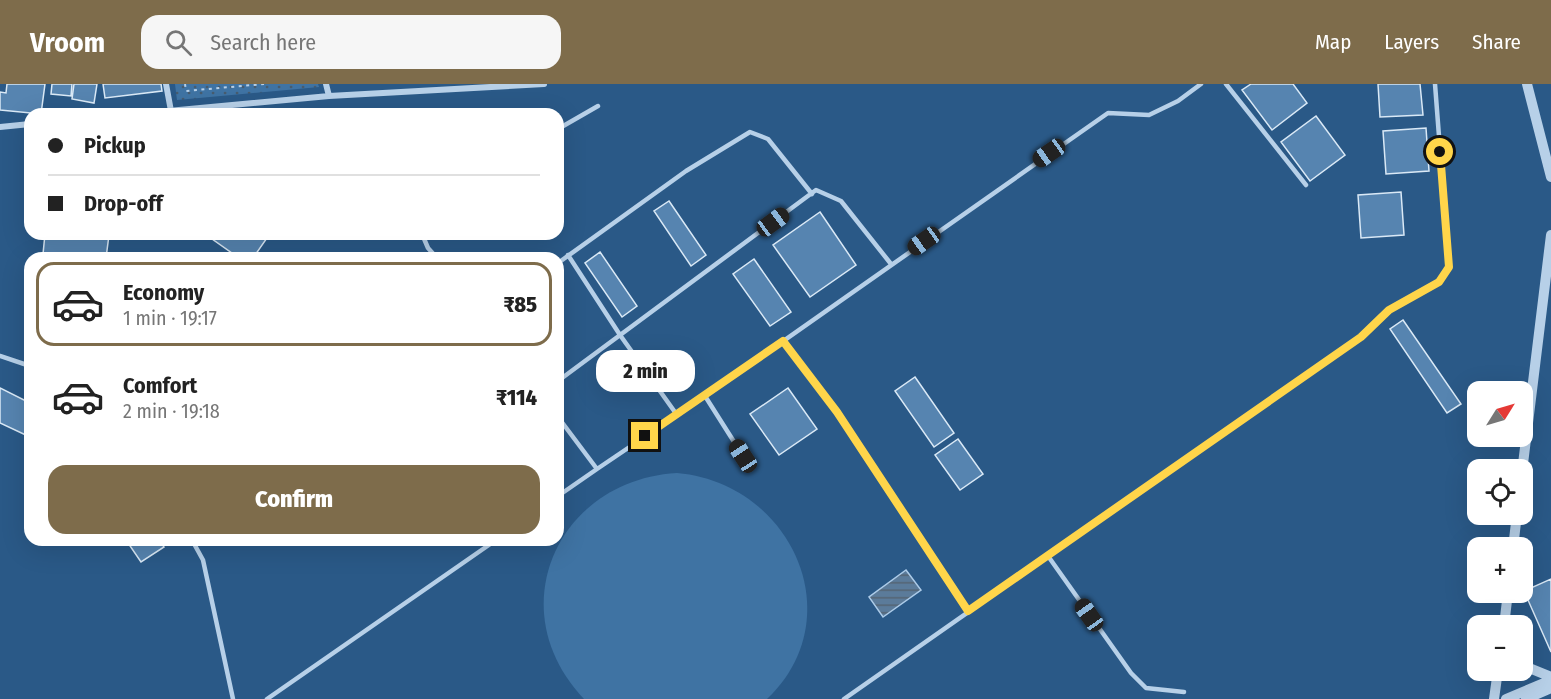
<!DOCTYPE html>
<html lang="en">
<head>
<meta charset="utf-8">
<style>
	:root { --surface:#fff; --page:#f6f6f6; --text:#222; --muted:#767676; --line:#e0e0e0; --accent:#7e6c4b }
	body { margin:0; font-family:"Fira Sans Condensed",sans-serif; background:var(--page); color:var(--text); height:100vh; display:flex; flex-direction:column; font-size:22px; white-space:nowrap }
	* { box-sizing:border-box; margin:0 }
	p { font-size:20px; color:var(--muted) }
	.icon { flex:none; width:33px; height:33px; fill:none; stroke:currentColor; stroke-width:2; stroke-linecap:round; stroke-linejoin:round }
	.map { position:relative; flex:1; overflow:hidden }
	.drawer { position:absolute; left:24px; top:168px; width:540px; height:294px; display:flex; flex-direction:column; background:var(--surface); border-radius:18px; box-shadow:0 6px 24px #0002 }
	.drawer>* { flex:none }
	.guide { position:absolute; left:24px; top:24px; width:540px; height:132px; border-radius:18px; box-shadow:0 6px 24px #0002; display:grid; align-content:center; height:132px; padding:0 24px; background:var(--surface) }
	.needle { width:39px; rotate:53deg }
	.buttons { position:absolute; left:1467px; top:297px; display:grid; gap:12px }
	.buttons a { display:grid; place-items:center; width:66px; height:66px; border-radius:12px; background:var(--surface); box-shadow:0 6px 24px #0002; font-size:30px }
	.end { position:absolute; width:27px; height:27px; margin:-14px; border:8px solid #ffd54a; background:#111; box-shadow:0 0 0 3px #111 }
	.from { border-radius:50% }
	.bubble { position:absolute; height:42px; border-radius:18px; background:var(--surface); box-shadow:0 6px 24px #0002; font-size:20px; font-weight:800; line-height:42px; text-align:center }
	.car { position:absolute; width:18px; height:36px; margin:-18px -9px; border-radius:8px; box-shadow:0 0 4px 2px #0007; background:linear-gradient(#222 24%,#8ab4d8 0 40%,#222 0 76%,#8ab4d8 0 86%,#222 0) }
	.guide b { display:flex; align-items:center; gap:21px; height:57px; font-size:22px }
	.guide b+b { border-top:2px solid var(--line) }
	.guide i { width:15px; height:15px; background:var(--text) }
	ul { padding:10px 0 0; list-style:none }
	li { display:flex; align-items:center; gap:18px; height:84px; margin:0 12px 9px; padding:0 12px; border:3px solid transparent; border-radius:18px }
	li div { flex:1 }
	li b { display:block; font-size:22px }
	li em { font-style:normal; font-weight:800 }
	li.on { border-color:var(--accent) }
	li>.icon { width:54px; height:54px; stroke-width:1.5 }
	.action { display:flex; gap:12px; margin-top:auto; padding:12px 24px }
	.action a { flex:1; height:69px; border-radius:18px; background:var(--accent); color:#fff; font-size:24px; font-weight:800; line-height:69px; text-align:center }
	header { display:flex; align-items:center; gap:36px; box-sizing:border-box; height:84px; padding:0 30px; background:var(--accent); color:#fff }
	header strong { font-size:28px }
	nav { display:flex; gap:33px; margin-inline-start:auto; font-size:21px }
	.search { width:420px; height:54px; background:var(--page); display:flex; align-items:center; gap:15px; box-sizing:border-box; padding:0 21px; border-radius:18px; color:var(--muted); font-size:22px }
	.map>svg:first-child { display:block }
</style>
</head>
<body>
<header>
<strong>Vroom</strong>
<div class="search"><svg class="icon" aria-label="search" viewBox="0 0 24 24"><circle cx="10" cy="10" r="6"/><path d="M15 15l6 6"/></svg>Search here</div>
<nav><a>Map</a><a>Layers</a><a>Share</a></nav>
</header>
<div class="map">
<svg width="1551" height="615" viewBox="0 0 1551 615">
	<defs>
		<pattern id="park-dots" width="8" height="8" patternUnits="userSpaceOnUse" patternTransform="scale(1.5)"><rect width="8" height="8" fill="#3f73a3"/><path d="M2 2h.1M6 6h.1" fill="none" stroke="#475c6f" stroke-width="1.8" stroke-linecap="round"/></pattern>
		<pattern id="water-rules" width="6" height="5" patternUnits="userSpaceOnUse" patternTransform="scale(1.5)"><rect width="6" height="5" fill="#5b7b9a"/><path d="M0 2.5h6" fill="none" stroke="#546473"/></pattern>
	</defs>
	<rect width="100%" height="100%" fill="#2a5987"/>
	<!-- park -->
	<path fill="url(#park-dots)" d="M 175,0 L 318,0 L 319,3 L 177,16 Z"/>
	<!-- garden -->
	<path fill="#3f73a3" d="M 677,389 C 791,399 853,533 767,615 L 584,615 C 499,526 557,396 677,389 Z"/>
	<!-- water -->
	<path fill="url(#water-rules)" stroke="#accbe8" stroke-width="1.5" d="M 906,486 L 921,506 L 883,533 L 869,513 Z"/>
	<!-- building -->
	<path fill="#5684b0" stroke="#dae9f6" stroke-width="1.5" d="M 7,0 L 45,0 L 41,30 L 0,26 L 0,8 L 6,9 Z
		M 52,0 L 72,0 L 71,12 L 51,10 Z
		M 74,0 L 97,0 L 94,19 L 72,15 Z
		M 103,0 L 161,0 L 162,7 L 105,14 Z
		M 1251,0 L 1293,0 L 1307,19 L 1272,46 L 1242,6 Z
		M 1378,0 L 1420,0 L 1423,31 L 1380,33 Z
		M 1316,32 L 1345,71 L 1310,97 L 1281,58 Z
		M 1426,44 L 1429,87 L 1386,90 L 1383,47 Z
		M 1401,108 L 1404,151 L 1361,154 L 1358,111 Z
		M 669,117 L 706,171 L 691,182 L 654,127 Z
		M 820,128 L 856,181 L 810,213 L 773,161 Z
		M 45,150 L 109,151 L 106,174 L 43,170 Z
		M 205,150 L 262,150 L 267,154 L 253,174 L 239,174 Z
		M 600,168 L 637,222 L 622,233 L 585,179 Z
		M 754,175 L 791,228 L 770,242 L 733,190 Z
		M 1403,236 L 1461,320 L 1447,329 L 1390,245 Z
		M 915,293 L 954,349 L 934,363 L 895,307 Z
		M 0,304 L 30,319 L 30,353 L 0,339 Z
		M 788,304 L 817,345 L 779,371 L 750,330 Z
		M 958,355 L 983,390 L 960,406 L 935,371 Z
		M 126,456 L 159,456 L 164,463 L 141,478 Z
		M 1551,495 L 1551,568 L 1524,507 Z"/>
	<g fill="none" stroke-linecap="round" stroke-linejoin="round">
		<!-- path -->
		<path stroke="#b7d0e8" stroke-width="2" stroke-dasharray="3 4.5" stroke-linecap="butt" d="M 185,0 L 186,7 L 264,0"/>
		<!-- service -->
		<path stroke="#b7d0e8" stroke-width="4.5" d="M 1226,0 L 1306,101
			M 558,45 L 598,22
			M 422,150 L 428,164 L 437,174
			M 568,171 L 620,251 L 677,331
			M 558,179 L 686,87 L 750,48 L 768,55 L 812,110
			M 783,257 L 837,328 L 968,527
			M 0,272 L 30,282
			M 558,297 L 816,106 L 841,117 L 891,180
			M 705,312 L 743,372
			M 558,333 L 597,385 L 558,412
			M 597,385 L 705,312 L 1108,29 L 1149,31 L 1178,17 L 1201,0
			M 192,456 L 203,476 L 233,615
			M 1048,472 L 1131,589 L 1146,604 L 1184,608
			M 267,615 L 496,456
			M 844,615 L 1361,253 L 1389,226 L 1439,198 L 1449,183 L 1435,0"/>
		<!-- minor -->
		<path stroke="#b7d0e8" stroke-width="6" d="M 166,0 L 171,27
			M 326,0 L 329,12
			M 136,30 L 329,12 L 544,0
			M 0,43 L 30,40"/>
		<!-- tertiary -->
		<path stroke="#b7d0e8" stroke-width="10" d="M 1527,0 L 1551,93
			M 1522,388 L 1551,151
			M 1513,464 L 1517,430
			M 1504,542 L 1508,508
			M 1522,581 L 1551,593
			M 1494,615 L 1498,586
			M 1506,615 L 1551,596
			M 1526,615 L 1551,604"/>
	</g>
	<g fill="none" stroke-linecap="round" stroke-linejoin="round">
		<!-- route -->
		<path stroke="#ffd54a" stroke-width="8" d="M 645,352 L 783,257 L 837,328 L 968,527 L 1361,253 L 1389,226 L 1439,198 L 1449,183 L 1440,68"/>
	</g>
</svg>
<div class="buttons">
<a><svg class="needle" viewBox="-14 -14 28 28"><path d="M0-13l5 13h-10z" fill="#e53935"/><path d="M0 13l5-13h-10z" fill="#767676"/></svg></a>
<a><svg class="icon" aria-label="locate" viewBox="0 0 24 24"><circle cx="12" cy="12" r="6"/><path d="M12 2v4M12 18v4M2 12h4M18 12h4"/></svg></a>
<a>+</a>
<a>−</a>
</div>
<i class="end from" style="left:1440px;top:68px"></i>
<i class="end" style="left:645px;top:352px"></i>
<div class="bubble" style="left:596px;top:266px;width:99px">2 min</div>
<i class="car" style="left:1049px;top:69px;rotate:235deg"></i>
<i class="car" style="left:773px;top:138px;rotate:54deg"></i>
<i class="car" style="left:924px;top:157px;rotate:235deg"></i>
<i class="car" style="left:743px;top:372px;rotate:327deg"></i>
<i class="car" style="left:1089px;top:531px;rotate:325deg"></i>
<div class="guide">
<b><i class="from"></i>Pickup</b>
<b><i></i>Drop-off</b>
</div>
<section class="drawer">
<ul>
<li class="on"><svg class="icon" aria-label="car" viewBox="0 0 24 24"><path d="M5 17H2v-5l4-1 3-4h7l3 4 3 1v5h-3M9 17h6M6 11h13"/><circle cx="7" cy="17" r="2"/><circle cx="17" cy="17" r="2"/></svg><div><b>Economy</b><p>1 min · 19:17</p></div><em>₹85</em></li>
<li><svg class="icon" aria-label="car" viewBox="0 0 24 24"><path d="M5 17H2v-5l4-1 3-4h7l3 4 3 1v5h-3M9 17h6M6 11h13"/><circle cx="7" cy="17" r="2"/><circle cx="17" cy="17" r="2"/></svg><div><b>Comfort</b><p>2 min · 19:18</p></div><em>₹114</em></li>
</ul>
<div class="action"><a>Confirm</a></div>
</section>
</div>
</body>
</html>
